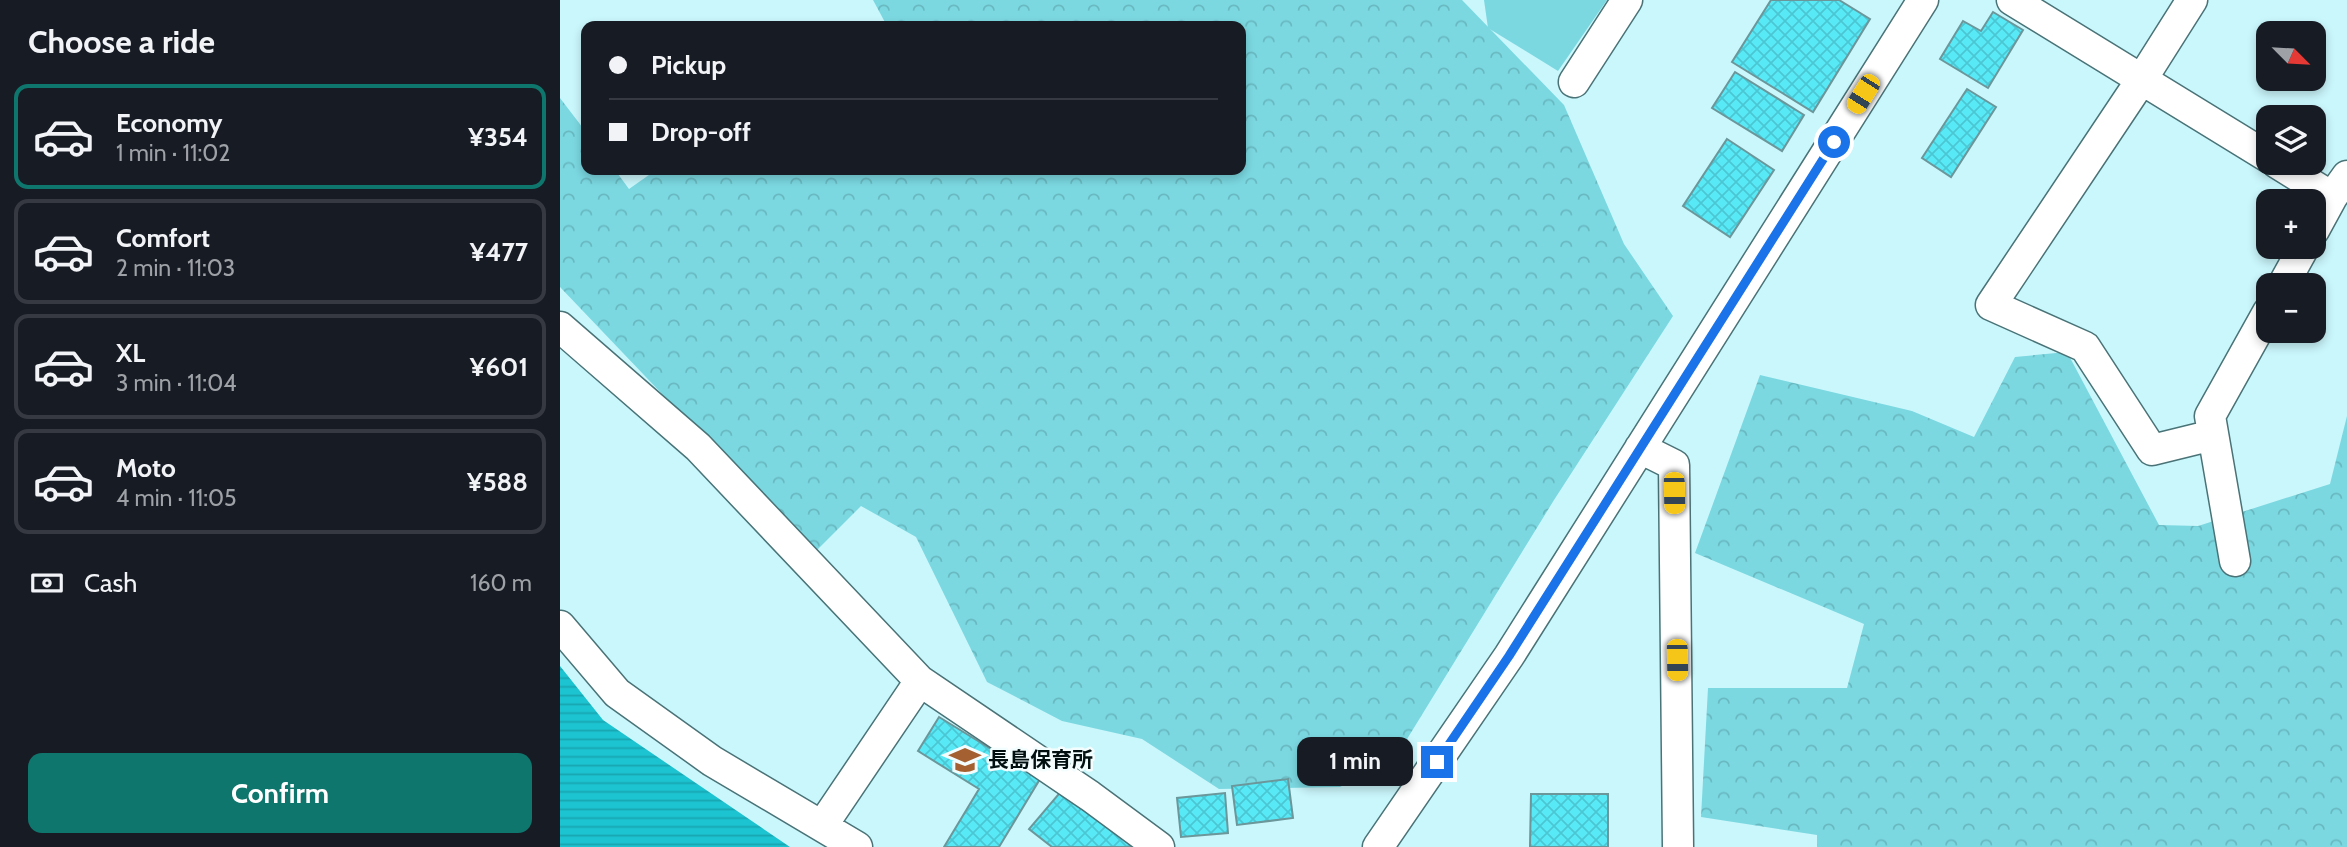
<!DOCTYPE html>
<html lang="en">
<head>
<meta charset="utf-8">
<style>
	:root { --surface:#171b24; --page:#20242c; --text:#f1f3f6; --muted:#9ea1a6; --line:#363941; --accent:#0f766e }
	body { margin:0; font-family:Cabin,"Noto Sans JP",sans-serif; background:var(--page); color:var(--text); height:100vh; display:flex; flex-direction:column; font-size:26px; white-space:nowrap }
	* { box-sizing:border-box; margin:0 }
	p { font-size:23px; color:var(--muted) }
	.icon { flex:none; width:38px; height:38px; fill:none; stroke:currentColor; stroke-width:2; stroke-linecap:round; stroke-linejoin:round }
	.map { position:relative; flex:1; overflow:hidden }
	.panel { display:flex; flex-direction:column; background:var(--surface); width:560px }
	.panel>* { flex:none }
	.hud { position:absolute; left:21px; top:21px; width:665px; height:154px; border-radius:14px; box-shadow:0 4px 10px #0003; display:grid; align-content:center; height:154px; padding:0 28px; background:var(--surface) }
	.needle { width:46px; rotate:114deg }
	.buttons { position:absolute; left:1696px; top:21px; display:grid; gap:14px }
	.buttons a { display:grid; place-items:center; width:70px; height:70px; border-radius:14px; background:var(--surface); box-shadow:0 4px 10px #0003; font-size:35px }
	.end { position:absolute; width:32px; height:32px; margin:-16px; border:9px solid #1a73e8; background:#fff; box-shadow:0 0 0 4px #fff }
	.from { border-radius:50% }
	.bubble { position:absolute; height:49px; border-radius:14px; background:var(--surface); box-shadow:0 4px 10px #0003; font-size:23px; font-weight:700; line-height:49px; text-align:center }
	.car { position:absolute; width:21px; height:42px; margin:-21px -10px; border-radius:9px; box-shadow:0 0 5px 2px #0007; background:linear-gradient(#f5c518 24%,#345 0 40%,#f5c518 0 76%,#345 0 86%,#f5c518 0) }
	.hud b { display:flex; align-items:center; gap:24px; height:66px; font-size:26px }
	.hud b+b { border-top:2px solid var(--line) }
	.hud i { width:18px; height:18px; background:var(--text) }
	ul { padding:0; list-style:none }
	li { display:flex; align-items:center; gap:21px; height:105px; margin:0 14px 10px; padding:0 14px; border:4px solid var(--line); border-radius:14px }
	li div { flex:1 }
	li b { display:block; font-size:26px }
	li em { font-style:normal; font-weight:700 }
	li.active { border-color:var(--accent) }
	li>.icon { width:63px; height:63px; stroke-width:1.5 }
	h2 { padding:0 28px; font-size:32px; line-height:84px }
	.pay { display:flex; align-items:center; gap:18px; height:77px; padding:0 28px; font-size:26px }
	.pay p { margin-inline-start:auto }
	.cta { display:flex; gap:14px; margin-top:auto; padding:14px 28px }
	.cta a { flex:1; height:80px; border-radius:14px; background:var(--accent); color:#fff; font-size:28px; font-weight:700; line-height:80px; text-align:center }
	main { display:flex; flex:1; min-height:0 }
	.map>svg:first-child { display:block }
</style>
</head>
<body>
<main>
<section class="panel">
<h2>Choose a ride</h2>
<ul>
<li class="active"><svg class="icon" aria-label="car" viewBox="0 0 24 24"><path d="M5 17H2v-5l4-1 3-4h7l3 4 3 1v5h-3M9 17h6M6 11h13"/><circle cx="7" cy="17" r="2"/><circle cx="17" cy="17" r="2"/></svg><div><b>Economy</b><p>1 min · 11:02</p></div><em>¥354</em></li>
<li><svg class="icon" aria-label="car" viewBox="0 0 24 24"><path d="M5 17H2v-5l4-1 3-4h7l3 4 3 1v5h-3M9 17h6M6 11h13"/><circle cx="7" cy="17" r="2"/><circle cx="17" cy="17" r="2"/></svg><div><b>Comfort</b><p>2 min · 11:03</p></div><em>¥477</em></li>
<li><svg class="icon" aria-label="car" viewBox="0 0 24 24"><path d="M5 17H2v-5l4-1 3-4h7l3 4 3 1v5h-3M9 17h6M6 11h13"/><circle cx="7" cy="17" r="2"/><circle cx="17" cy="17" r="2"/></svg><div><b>XL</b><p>3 min · 11:04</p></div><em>¥601</em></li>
<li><svg class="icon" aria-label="car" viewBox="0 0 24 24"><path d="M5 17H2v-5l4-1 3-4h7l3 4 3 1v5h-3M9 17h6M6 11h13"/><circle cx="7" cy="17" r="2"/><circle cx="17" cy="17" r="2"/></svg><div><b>Moto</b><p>4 min · 11:05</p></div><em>¥588</em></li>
</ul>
<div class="pay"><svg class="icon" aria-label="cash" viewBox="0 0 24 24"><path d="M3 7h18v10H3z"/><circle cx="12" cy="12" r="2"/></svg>Cash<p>160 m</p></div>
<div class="cta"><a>Confirm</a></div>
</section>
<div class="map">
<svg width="1787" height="847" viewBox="0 0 1787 847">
	<defs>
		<pattern id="forest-crowns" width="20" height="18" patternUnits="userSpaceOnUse" patternTransform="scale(1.75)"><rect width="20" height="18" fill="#7bd8e1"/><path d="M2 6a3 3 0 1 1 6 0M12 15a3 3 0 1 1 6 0" fill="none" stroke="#69b8c0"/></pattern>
		<pattern id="water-rules" width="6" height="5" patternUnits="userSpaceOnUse" patternTransform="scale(1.75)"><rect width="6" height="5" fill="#1cc3d0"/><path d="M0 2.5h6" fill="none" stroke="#18a6b2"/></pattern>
		<pattern id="building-cross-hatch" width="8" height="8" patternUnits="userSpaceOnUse" patternTransform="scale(1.75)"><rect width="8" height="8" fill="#58e9f7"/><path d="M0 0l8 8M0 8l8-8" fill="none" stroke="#4bc7d3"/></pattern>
	</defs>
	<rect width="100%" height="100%" fill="#caf7fc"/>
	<!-- green -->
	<path fill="#7bd8e1" d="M 924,0 L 1047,0 L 998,71 L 928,28 Z"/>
	<!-- forest -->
	<path fill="url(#forest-crowns)" d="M 313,0 L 902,0 L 1004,105 L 1064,244 L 1113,316 L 994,500 L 836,757 L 780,787 L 659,789 L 582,739 L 502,721 L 427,682 L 356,537 L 301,506 L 254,553 L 0,287 L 0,98 L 26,132 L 26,170 L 55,170 L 69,189 L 96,170 L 681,170 L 681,26 L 327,26 Z
		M 1507,352 L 1599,525 L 1638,526 L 1770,484 L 1787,416 L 1787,847 L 1257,847 L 1257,835 L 1141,817 L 1148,688 L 1287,688 L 1304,624 L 1135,553 L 1200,375 L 1352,411 L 1414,437 L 1455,357 Z"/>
	<!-- water -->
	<path fill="url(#water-rules)" d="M 0,666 L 43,720 L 230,847 L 0,847 Z"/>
	<!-- building -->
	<path fill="url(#building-cross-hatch)" stroke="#6b969a" stroke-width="2" d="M 1211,0 L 1279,0 L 1310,19 L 1253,112 L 1172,62 Z
		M 1433,12 L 1463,30 L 1428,88 L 1380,59 L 1403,21 L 1421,31 Z
		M 1175,72 L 1244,115 L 1222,151 L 1152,108 Z
		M 1407,89 L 1436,107 L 1391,177 L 1362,158 Z
		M 1167,139 L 1214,170 L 1170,237 L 1123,206 Z
		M 379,717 L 480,779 L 439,847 L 384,847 L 419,789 L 358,751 Z
		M 728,779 L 733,818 L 677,825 L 672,786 Z
		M 503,789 L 583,847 L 492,847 L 469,829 Z
		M 665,793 L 668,833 L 621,837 L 617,798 Z
		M 971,794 L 1048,794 L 1048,847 L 970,847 Z"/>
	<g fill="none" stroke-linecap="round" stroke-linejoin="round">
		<!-- minor casing -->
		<g stroke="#497377" stroke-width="33">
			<path id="minor" d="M 1452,0 L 1708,157
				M 1632,0 L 1582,79 L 1431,305 L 1525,347 L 1592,450 L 1653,435
				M 1014,82 L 1067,0
				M 1717,163 L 1772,197
				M 1754,230 L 1772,197 L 1787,176
				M 1723,285 L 1744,247
				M 0,327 L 138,447 L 360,681 L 530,796 L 599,847
				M 1080,448 L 1114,465 L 1118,847
				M 1675,561 L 1650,416 L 1708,312
				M 0,626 L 57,693 L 152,761 L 297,847
				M 262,826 L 360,681
				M 818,847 L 949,656 L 1363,0"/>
		</g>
		<!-- minor -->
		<use href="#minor" stroke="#fff" stroke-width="30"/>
	</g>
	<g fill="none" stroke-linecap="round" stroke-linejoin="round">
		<!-- route -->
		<path stroke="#1a73e8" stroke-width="9" d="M 877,762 L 949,656 L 1274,142"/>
	</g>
	<!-- icons -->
	<defs>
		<g id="school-bare" transform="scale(2.415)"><path d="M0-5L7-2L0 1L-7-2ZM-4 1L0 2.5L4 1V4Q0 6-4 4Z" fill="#a46030" stroke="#f4fdfe" stroke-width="2.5" paint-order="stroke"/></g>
	</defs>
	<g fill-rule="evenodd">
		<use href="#school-bare" x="405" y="760"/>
	</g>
	<g text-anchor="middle" stroke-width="5" stroke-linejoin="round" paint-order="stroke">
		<!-- poi labels -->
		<g font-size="21" font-weight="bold" fill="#010f11" stroke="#f4fdfe" text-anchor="start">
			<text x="428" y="767">長島保育所</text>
		</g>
	</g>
</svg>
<div class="buttons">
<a><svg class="needle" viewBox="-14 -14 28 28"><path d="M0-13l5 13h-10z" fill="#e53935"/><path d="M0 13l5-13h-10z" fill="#9ea1a6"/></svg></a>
<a><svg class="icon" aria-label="layers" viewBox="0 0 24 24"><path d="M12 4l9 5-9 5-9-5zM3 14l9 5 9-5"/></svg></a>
<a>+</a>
<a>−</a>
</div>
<i class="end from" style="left:1274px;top:142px"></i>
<i class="end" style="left:877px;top:762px"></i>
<div class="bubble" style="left:737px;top:737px;width:116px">1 min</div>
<i class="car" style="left:1303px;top:94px;rotate:212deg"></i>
<i class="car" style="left:1114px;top:493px;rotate:179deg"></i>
<i class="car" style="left:1117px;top:660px;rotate:179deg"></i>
<div class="hud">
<b><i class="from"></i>Pickup</b>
<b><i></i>Drop-off</b>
</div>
</div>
</main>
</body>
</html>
